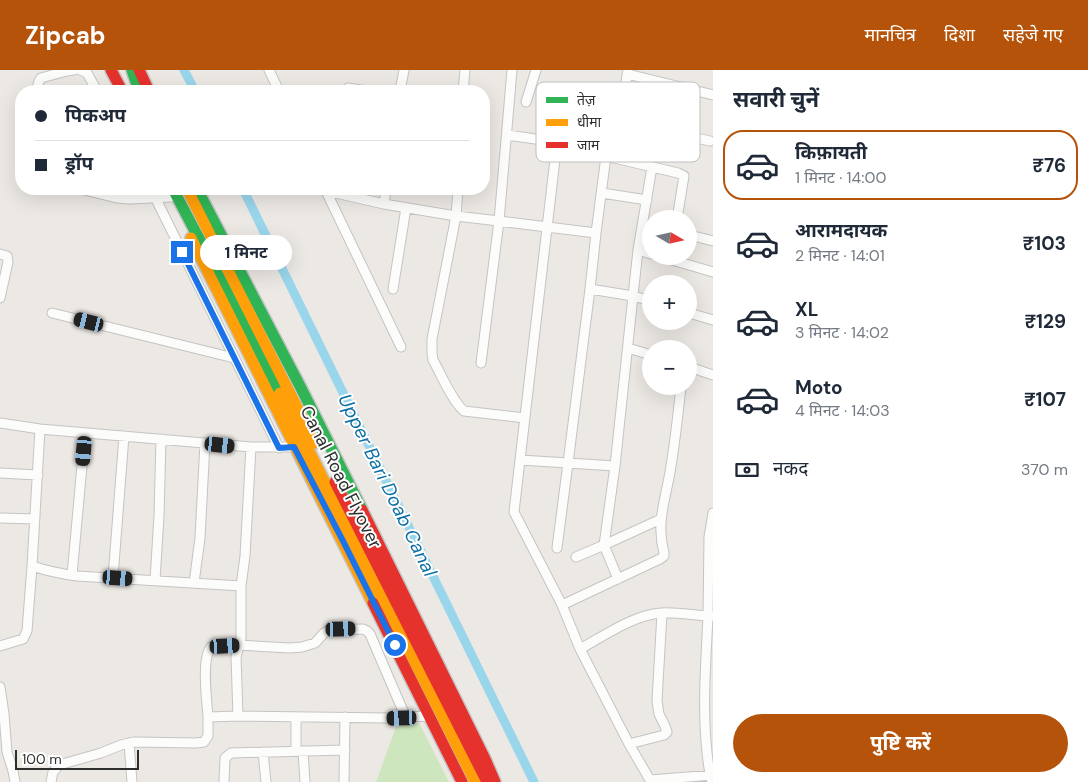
<!DOCTYPE html>
<html lang="hi">
<head>
<meta charset="utf-8">
<style>
	:root { --surface:#fff; --page:#f2f2f3; --text:#1f2937; --muted:#747a83; --line:#e0e1e3; --accent:#b45309 }
	body { margin:0; font-family:"DM Sans","Noto Sans Devanagari",sans-serif; background:var(--page); color:var(--text); height:100vh; display:flex; flex-direction:column; font-size:19px; white-space:nowrap }
	* { box-sizing:border-box; margin:0 }
	p { font-size:16px; color:var(--muted) }
	.icon { flex:none; width:28px; height:28px; fill:none; stroke:currentColor; stroke-width:2; stroke-linecap:round; stroke-linejoin:round }
	.map { position:relative; flex:1; overflow:hidden }
	.details { display:flex; flex-direction:column; background:var(--surface); width:375px }
	.details>* { flex:none }
	.guide { position:absolute; left:15px; top:15px; width:475px; height:110px; border-radius:20px; box-shadow:0 5px 20px #0002; display:grid; align-content:center; height:110px; padding:0 20px; background:var(--surface) }
	.needle { width:32px; rotate:99deg }
	.tools { position:absolute; left:642px; top:140px; display:grid; gap:10px }
	.tools a { display:grid; place-items:center; width:55px; height:55px; border-radius:50%; background:var(--surface); box-shadow:0 5px 20px #0002; font-size:25px }
	.scale { position:absolute; left:15px; bottom:12px; width:124px; box-sizing:border-box; padding-left:5px; border:2px solid #2e2e2e; border-top:0; font-size:14px; line-height:18px; white-space:nowrap; color:#2e2e2e; -webkit-text-stroke:4px #fff; paint-order:stroke }
	.end { position:absolute; width:22px; height:22px; margin:-11px; border:6px solid #1a73e8; background:#fff; box-shadow:0 0 0 2px #fff }
	.from { border-radius:50% }
	.bubble { position:absolute; height:35px; border-radius:18px; background:var(--surface); box-shadow:0 5px 20px #0002; font-size:16px; font-weight:700; line-height:35px; text-align:center }
	.car { position:absolute; width:15px; height:30px; margin:-15px -8px; border-radius:6px; box-shadow:0 0 4px 1px #0007; background:linear-gradient(#222 24%,#8ab4d8 0 40%,#222 0 76%,#8ab4d8 0 86%,#222 0) }
	.guide b { display:flex; align-items:center; gap:18px; height:48px; font-size:19px }
	.guide b+b { border-top:1px solid var(--line) }
	.guide i { width:12px; height:12px; background:var(--text) }
	ul { padding:0; list-style:none }
	li { display:flex; align-items:center; gap:15px; height:70px; margin:0 10px 8px; padding:0 10px; border:2px solid transparent; border-radius:20px }
	li div { flex:1 }
	li b { display:block; font-size:19px }
	li em { font-style:normal; font-weight:700 }
	li.on { border-color:var(--accent) }
	li>.icon { width:45px; height:45px; stroke-width:1.5 }
	h2 { padding:0 20px; font-size:22px; line-height:60px }
	.pay { display:flex; align-items:center; gap:12px; height:55px; padding:0 20px; font-size:19px }
	.pay p { margin-inline-start:auto }
	.button { display:flex; gap:10px; margin-top:auto; padding:10px 20px }
	.button a { flex:1; height:58px; border-radius:30px; background:var(--accent); color:#fff; font-size:20px; font-weight:700; line-height:58px; text-align:center }
	header { display:flex; align-items:center; gap:30px; box-sizing:border-box; height:70px; padding:0 25px; background:var(--accent); color:#fff }
	header strong { font-size:24px }
	nav { display:flex; gap:28px; margin-inline-start:auto; font-size:18px }
	main { display:flex; flex:1; min-height:0 }
	.map>svg:first-child { display:block }
</style>
</head>
<body>
<header>
<strong>Zipcab</strong>
<nav><a>मानचित्र</a><a>दिशा</a><a>सहेजे गए</a></nav>
</header>
<main>
<div class="map">
<svg width="713" height="712" viewBox="0 0 713 712">
	<rect width="100%" height="100%" fill="#ece8e4"/>
	<!-- green -->
	<path fill="#cee6be" d="M 419,653 L 449,712 L 376,712 L 396,657 Z"/>
	<g fill="none" stroke-linecap="round" stroke-linejoin="round">
		<!-- canal -->
		<path stroke="#99d6ec" stroke-width="9" d="M 184,0 L 195,21
			M 243,119 L 534,712"/>
		<!-- street casing -->
		<g stroke="#c5c4c5" stroke-width="11">
			<path id="street" d="M 80,0 L 87,3 L 97,21
				M 269,0 L 279,21
				M 512,0 L 499,151 L 596,163 L 606,86 L 678,103 L 684,106 L 677,149
				M 627,4 L 713,25
				M 348,18 L 367,21
				M 36,21 L 39,11 L 41,8 L 67,1 L 74,0
				M 400,21 L 404,0
				M 463,21 L 465,0
				M 526,32 L 536,0
				M 551,36 L 710,71
				M 507,65 L 557,72 L 520,390 L 568,393 L 590,219 L 596,163
				M 557,72 L 606,86
				M 613,88 L 628,0
				M 80,119 L 117,128 L 130,129 L 171,127
				M 151,119 L 279,378
				M 325,119 L 401,277
				M 386,119 L 384,134 L 456,146 L 499,151 L 481,293
				M 458,119 L 456,146 L 432,269 L 432,283 L 433,290 C 441,304 452,331 464,341 L 525,348
				M 327,121 L 384,134
				M 602,123 L 647,130
				M 689,165 L 713,171
				M 638,180 L 651,184
				M 0,184 L 7,186 L 8,192 L 0,228
				M 658,186 L 713,202
				M 393,219 L 406,138
				M 590,219 L 633,226 L 638,180 L 652,97
				M 52,243 L 234,288
				M 689,243 L 713,250
				M 628,278 L 651,285
				M 689,297 L 713,305
				M 0,353 L 40,359 L 251,377 L 295,377
				M 40,359 L 32,496 C 47,501 62,504 77,506 L 241,516 L 245,486 L 251,377
				M 520,390 L 514,442 L 562,535 L 580,579 C 604,566 633,545 661,543 C 676,542 692,545 708,546 L 709,467 L 713,443
				M 0,403 L 38,405
				M 0,448 L 35,449
				M 557,478 L 568,393 L 615,396 L 633,226 L 651,231
				M 576,487 L 604,475 L 615,396
				M 72,505 L 85,363
				M 113,507 L 124,366
				M 618,509 L 604,475 L 661,449
				M 155,510 L 159,446 L 161,369
				M 194,513 L 200,468 L 205,373
				M 241,516 L 241,568 L 236,587 L 238,646 L 389,648 L 429,646
				M 562,535 L 660,489 L 664,486 L 664,483 C 656,453 665,431 670,402 C 675,373 678,345 681,316
				M 0,576 L 23,569 L 27,561 L 32,496
				M 580,579 L 629,674 L 650,710 L 713,705
				M 0,617 L 4,644 L 7,682 L 13,701 L 15,712
				M 238,646 L 208,647 C 207,631 201,589 211,577 L 239,575 L 289,578 L 302,577 L 315,573 L 324,563 L 329,560 L 363,559 L 367,561 L 370,564 L 406,648
				M 296,647 L 296,681
				M 129,673 L 132,712
				M 629,674 L 664,665 L 667,662 L 665,656 L 659,644 L 657,631 L 662,543
				M 303,681 L 305,712
				M 263,682 L 266,712
				M 51,712 L 53,702 L 59,695 L 101,683 L 121,675 L 134,672 L 196,673 L 204,672 L 208,666 L 208,647
				M 224,712 L 225,688 L 231,683 L 345,680
				M 344,712 L 345,647
				M 712,712 C 709,702 708,692 707,682 C 702,637 706,591 708,546 L 713,546"/>
		</g>
		<!-- fast casing -->
		<g stroke="#c5c4c5" stroke-width="14">
			<path id="fast" d="M 132,0 L 139,21
				M 173,119 L 280,323
				M 197,119 L 301,318 L 362,440"/>
		</g>
		<!-- slow casing -->
		<g stroke="#c5c4c5" stroke-width="14">
			<path id="slow" d="M 187,119 L 315,373
				M 191,168 L 373,533
				M 280,323 L 475,712"/>
		</g>
		<!-- jam casing -->
		<g stroke="#c5c4c5" stroke-width="14">
			<path id="jam" d="M 111,0 L 122,21
				M 139,0 L 149,21
				M 335,412 L 487,712
				M 362,440 L 485,689 L 495,712
				M 373,533 L 462,712"/>
		</g>
		<!-- street -->
		<use href="#street" stroke="#fcfcfb" stroke-width="9"/>
		<!-- fast -->
		<use href="#fast" stroke="#30b455" stroke-width="11"/>
		<!-- slow -->
		<use href="#slow" stroke="#ff9f0a" stroke-width="11"/>
		<!-- jam -->
		<use href="#jam" stroke="#e5322d" stroke-width="11"/>
	</g>
	<g fill="none" stroke-linecap="round" stroke-linejoin="round">
		<!-- route -->
		<path stroke="#1a73e8" stroke-width="6" d="M 182,182 L 279,378 L 294,377 L 342,469 L 395,575"/>
	</g>
	<g text-anchor="middle" stroke-width="4" stroke-linejoin="round" paint-order="stroke">
		<!-- street labels -->
		<g font-size="18" fill="#2e2e2e" stroke="#fff">
			<text transform="translate(341 407) rotate(63)" y="6">Canal Road Flyover</text>
		</g>
		<!-- water labels -->
		<g font-size="19" font-style="italic" fill="#0d6fa3" stroke="#fff">
			<text transform="translate(388 415) rotate(64)" y="7">Upper Bari Doab Canal</text>
		</g>
	</g>
	<!-- legend -->
	<rect x="536" y="12" width="164" height="80" rx="8" fill="#fff" stroke="#c0c0c0" stroke-width="1"/>
	<rect x="546" y="27" width="22" height="6" fill="#30b455"/>
	<rect x="546" y="49" width="22" height="7" fill="#ff9f0a"/>
	<rect x="546" y="72" width="22" height="6" fill="#e5322d"/>
	<g font-size="14" fill="#2e2e2e">
		<text x="577" y="35">तेज़</text>
		<text x="577" y="57">धीमा</text>
		<text x="577" y="80">जाम</text>
	</g>
</svg>
<div class="tools">
<a><svg class="needle" viewBox="-14 -14 28 28"><path d="M0-13l5 13h-10z" fill="#e53935"/><path d="M0 13l5-13h-10z" fill="#747a83"/></svg></a>
<a>+</a>
<a>−</a>
</div>
<div class="scale">100 m</div>
<i class="end from" style="left:395px;top:575px"></i>
<i class="end" style="left:182px;top:182px"></i>
<div class="bubble" style="left:200px;top:165px;width:92px">1 मिनट</div>
<i class="car" style="left:89px;top:252px;rotate:284deg"></i>
<i class="car" style="left:220px;top:375px;rotate:96deg"></i>
<i class="car" style="left:84px;top:381px;rotate:185deg"></i>
<i class="car" style="left:118px;top:508px;rotate:94deg"></i>
<i class="car" style="left:341px;top:559px;rotate:88deg"></i>
<i class="car" style="left:225px;top:576px;rotate:87deg"></i>
<i class="car" style="left:402px;top:648px;rotate:268deg"></i>
<div class="guide">
<b><i class="from"></i>पिकअप</b>
<b><i></i>ड्रॉप</b>
</div>
</div>
<section class="details">
<h2>सवारी चुनें</h2>
<ul>
<li class="on"><svg class="icon" aria-label="car" viewBox="0 0 24 24"><path d="M5 17H2v-5l4-1 3-4h7l3 4 3 1v5h-3M9 17h6M6 11h13"/><circle cx="7" cy="17" r="2"/><circle cx="17" cy="17" r="2"/></svg><div><b>किफ़ायती</b><p>1 मिनट · 14:00</p></div><em>₹76</em></li>
<li><svg class="icon" aria-label="car" viewBox="0 0 24 24"><path d="M5 17H2v-5l4-1 3-4h7l3 4 3 1v5h-3M9 17h6M6 11h13"/><circle cx="7" cy="17" r="2"/><circle cx="17" cy="17" r="2"/></svg><div><b>आरामदायक</b><p>2 मिनट · 14:01</p></div><em>₹103</em></li>
<li><svg class="icon" aria-label="car" viewBox="0 0 24 24"><path d="M5 17H2v-5l4-1 3-4h7l3 4 3 1v5h-3M9 17h6M6 11h13"/><circle cx="7" cy="17" r="2"/><circle cx="17" cy="17" r="2"/></svg><div><b>XL</b><p>3 मिनट · 14:02</p></div><em>₹129</em></li>
<li><svg class="icon" aria-label="car" viewBox="0 0 24 24"><path d="M5 17H2v-5l4-1 3-4h7l3 4 3 1v5h-3M9 17h6M6 11h13"/><circle cx="7" cy="17" r="2"/><circle cx="17" cy="17" r="2"/></svg><div><b>Moto</b><p>4 मिनट · 14:03</p></div><em>₹107</em></li>
</ul>
<div class="pay"><svg class="icon" aria-label="cash" viewBox="0 0 24 24"><path d="M3 7h18v10H3z"/><circle cx="12" cy="12" r="2"/></svg>नकद<p>370 m</p></div>
<div class="button"><a>पुष्टि करें</a></div>
</section>
</main>
</body>
</html>
